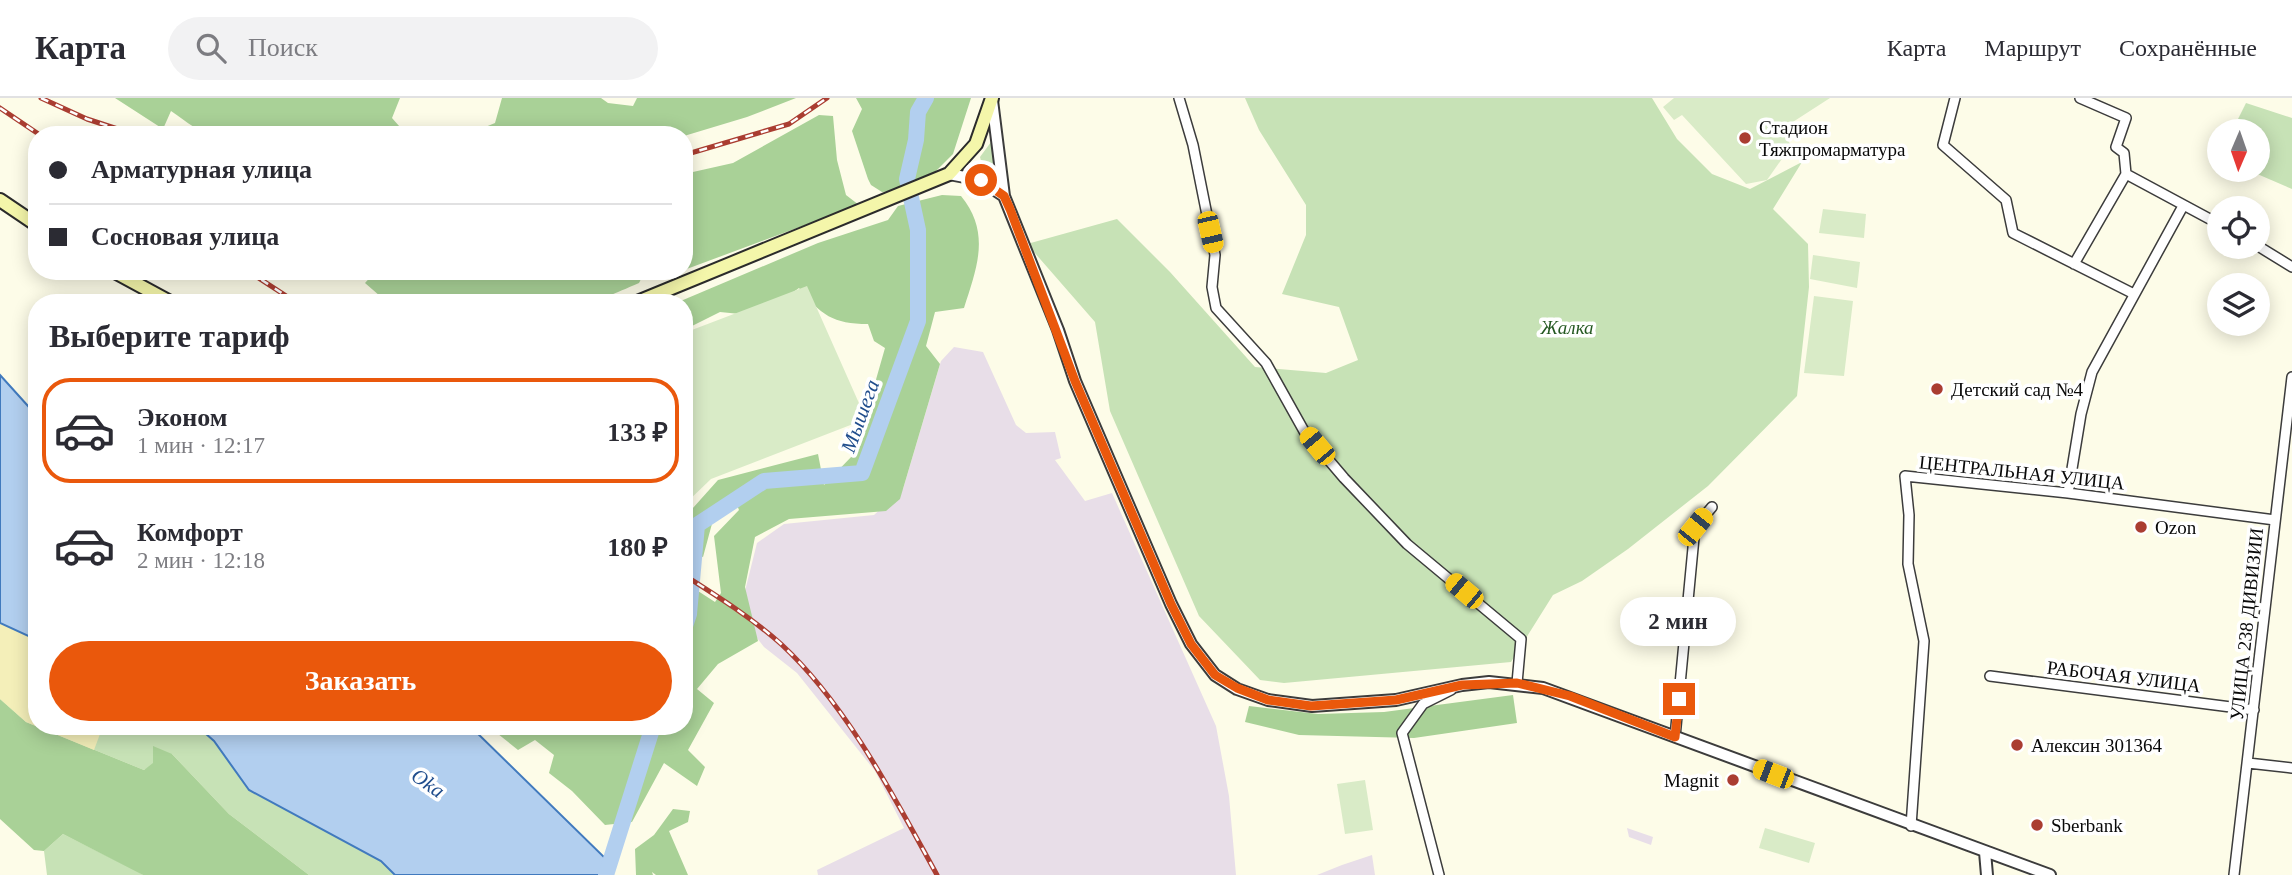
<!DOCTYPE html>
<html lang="ru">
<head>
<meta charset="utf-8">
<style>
	:root { --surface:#fff; --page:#f2f2f3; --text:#2b2b33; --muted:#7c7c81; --line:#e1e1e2; --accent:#ea580c }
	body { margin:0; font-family:Georgia,serif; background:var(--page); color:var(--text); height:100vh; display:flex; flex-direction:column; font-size:26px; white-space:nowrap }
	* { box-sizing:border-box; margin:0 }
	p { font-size:23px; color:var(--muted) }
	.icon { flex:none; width:38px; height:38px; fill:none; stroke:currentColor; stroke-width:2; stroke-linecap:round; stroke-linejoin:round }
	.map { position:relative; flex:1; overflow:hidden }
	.panel { position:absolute; left:28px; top:196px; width:665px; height:441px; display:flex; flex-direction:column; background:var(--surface); border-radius:28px; box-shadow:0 4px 18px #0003 }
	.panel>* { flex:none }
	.top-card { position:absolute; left:28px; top:28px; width:665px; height:154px; border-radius:28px; box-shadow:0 4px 18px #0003; display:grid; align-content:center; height:154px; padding:0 21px; background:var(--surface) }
	.needle { width:46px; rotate:182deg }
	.controls { position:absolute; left:2207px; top:21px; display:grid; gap:14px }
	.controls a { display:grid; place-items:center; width:63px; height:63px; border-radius:50%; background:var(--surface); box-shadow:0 4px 18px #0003; font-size:35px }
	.end { position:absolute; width:32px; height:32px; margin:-16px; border:9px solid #ea580c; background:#fff; box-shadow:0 0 0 4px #fff }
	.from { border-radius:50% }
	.bubble { position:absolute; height:49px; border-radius:24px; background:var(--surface); box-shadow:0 4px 18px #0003; font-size:23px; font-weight:700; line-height:49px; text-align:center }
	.car { position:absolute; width:21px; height:42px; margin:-21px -10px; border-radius:9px; box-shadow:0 0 5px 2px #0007; background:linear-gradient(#f5c518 24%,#345 0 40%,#f5c518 0 76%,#345 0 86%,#f5c518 0) }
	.top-card b { display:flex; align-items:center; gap:24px; height:66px; font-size:26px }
	.top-card b+b { border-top:2px solid var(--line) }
	.top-card i { width:18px; height:18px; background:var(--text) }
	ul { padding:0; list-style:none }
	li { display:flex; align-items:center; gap:21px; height:105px; margin:0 14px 10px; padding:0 7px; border:4px solid transparent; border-radius:28px }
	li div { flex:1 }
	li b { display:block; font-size:26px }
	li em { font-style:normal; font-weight:700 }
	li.selected { border-color:var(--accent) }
	li>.icon { width:63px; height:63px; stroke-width:1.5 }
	h2 { padding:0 21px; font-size:32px; line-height:84px }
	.action { display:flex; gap:14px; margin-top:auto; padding:14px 21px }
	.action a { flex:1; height:80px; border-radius:42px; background:var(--accent); color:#fff; font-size:28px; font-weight:700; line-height:80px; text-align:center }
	header { display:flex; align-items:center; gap:42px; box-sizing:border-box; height:98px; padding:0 35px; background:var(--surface); border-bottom:2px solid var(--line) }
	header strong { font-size:33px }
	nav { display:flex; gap:38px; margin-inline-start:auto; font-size:24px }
	.search { width:490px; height:63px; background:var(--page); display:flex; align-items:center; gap:18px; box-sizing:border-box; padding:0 24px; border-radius:38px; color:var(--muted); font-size:26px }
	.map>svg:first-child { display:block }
</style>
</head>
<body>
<header>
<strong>Карта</strong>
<div class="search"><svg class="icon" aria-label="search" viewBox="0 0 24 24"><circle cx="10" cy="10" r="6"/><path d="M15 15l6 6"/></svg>Поиск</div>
<nav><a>Карта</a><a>Маршрут</a><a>Сохранённые</a></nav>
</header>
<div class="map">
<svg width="2292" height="777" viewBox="0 0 2292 777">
	<rect width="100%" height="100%" fill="#fdfce8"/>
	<!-- industrial -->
	<path fill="#e8dee8" d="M 954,249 L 983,254 L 1016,327 L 1026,335 L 1055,334 L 1061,360 L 1055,362 L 1085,403 L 1112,395 L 1216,628 L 1229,698 L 1236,777 L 818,777 L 817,772 L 904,730 L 875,673 L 797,575 L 764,549 L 739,517 L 757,445 L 784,426 L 874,417 L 903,391 L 941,263 Z
		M 1627,730 L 1653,739 L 1651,747 L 1629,739 Z
		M 1372,757 L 1375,777 L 1317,777 L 1342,767 Z"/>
	<!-- green -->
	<path fill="#c7e2b6" d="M 1245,0 L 1652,0 L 1677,41 L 1712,76 L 1750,91 L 1802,64 L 1773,111 L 1808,146 L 1809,189 L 1797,298 L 1708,388 L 1628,451 L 1582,483 L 1553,497 L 1511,564 L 1284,585 L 1260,582 L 1199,518 L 1110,313 L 1095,224 L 1027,146 L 1117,121 L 1170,174 L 1255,269 L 1326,275 L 1358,262 L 1339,209 L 1282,196 L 1306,137 L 1306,107 L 1259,32 Z
		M 2246,5 L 2292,20 L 2292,91 L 2248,72 L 2258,72 L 2258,33 L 2232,33 Z
		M 991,44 L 997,77 L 983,70 L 980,59 Z
		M 0,525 L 37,542 L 37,628 L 197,628 L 214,643 L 249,692 L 381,763 L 395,777 L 309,777 L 229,716 L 172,656 L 144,672 L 26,624 L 0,601 Z
		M 63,736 L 137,773 L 143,777 L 47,777 L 44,753 Z"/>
	<!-- forest -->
	<path fill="#a9d197" d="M 115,0 L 400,0 L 392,20 L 407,37 L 261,37 L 235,29 C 210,46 193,28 171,13 L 163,31 Z
		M 502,0 L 601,0 L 608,5 L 633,8 L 637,0 L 796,0 L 747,19 L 684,38 L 466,37 L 495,25 Z
		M 856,0 L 971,0 L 953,56 L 928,81 L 894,93 L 882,94 L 871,87 L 868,81 L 852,33 L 862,11 Z
		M 819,17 L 833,18 L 837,62 L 846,97 L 859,107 L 684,172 L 684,76 L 733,65 Z
		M 942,97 L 961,98 C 991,135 977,169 964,210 L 935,214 L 926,248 L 940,266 L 900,401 L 886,413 L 789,421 L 755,439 L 745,489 L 758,543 L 718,566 L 697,591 L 714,605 L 688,652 L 705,669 L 697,688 L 664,665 L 632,724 L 605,727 L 572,693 L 549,675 L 554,657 L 535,642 L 518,652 L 488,628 L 570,628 L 577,636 L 573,628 L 684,628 L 684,484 L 715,504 L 721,495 L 714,438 L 739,412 L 735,402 L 713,422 L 703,459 L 684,453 L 684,420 L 718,382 L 818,356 L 824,387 L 855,355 L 885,250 L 874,243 L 868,226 C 833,226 821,217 799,190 L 760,218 L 720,214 L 684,232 L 684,205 L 676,205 L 818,145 L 888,122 L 898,108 Z
		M 376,173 L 645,173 L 639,185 C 601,201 586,212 546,196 L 539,205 L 388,205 L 365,185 Z
		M 1513,597 L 1517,625 L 1414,640 L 1299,637 L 1245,624 L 1249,608 L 1318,616 L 1384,614 Z
		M 0,601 L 26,624 L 144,672 L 153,665 L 153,648 L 172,656 L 229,716 L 309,777 L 143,777 L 63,736 L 44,753 L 34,752 L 0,721 Z
		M 673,711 L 690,713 L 688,724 L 669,733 L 688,777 L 656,777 L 652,774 L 653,777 L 636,777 L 635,751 L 654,737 Z"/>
	<!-- sand -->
	<path fill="#f4efb9" d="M 0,525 L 37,542 L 37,628 L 96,628 L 100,636 L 94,652 L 26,624 L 0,601 Z"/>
	<!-- pitch -->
	<path fill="#d9ebc7" d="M 1674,0 L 1830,0 L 1782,31 L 1791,48 L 1767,82 L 1746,86 L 1682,17 L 1674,22 L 1663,9 Z
		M 1823,111 L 1866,116 L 1864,140 L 1819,135 Z
		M 1813,157 L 1860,164 L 1857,190 L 1810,181 Z
		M 807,188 L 866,321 L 711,381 L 684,407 L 684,235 Z
		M 1814,198 L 1853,203 L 1844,278 L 1804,275 Z
		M 1365,682 L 1373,732 L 1345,736 L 1337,686 Z
		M 1765,730 L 1815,745 L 1809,765 L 1759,750 Z"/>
	<!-- water -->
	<path fill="#b2cfef" stroke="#417abe" stroke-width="2" d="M 0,277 L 37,318 L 37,542 L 0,525 Z
		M 197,628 L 470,628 L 606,761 L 613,777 L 395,777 L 381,763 L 249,692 L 214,643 Z"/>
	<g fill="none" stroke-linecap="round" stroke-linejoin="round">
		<!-- river -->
		<path stroke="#b2cfef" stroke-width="16" d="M 684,531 L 689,516 L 697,427 L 764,383 L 862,375 L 918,223 L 918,132 L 907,81 L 916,42 L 918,14 L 926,0
			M 606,777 L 653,628"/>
		<!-- minor casing -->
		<g stroke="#3c3c3c" stroke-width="12">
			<path id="minor" d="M 1179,0 L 1193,47 L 1215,157 L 1212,189 L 1216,210 L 1266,265 L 1304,333 L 1344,380 L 1407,446 L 1521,541 L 1517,585
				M 1955,0 L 1943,47 L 2006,102 L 2013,135 L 2134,196
				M 2080,0 L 2126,20 L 2116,49 L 2124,55 L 2126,76 L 2219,126
				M 2258,148 L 2292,169
				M 2074,166 L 2126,76
				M 2068,395 L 2081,316 L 2092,274 L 2183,108
				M 1990,578 L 2254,612
				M 1675,639 L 1695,429 L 1712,409
				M 2248,665 L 2292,670
				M 1911,728 L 1924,543 L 1908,466 L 1909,417 L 1905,378 L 2068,395 L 2275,422
				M 1439,777 L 1402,635 L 1423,606 L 1451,592
				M 2234,777 L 2292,279"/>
		</g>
		<!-- tertiary casing -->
		<g stroke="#3c3c3c" stroke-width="14">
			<path id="tertiary" d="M 992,2 L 1004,98 L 1058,232 L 1075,283 L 1171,506 L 1191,546 L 1215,577 L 1237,591 L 1268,602 L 1312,608 L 1396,602 L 1462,587 L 1489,584 L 1543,590 L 2050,777
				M 949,76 L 980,82 L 1004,98
				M 1985,754 L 1987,777"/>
		</g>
		<!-- secondary casing -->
		<g stroke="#2b2b2b" stroke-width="16">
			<path id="secondary" d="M 0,102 L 37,127
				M 113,173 L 172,205
				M 635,205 L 949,76 L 976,46 L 992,0"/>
		</g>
		<!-- minor -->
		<use href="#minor" stroke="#fff" stroke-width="9"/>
		<!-- tertiary -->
		<use href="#tertiary" stroke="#fff" stroke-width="10"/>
		<!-- secondary -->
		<use href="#secondary" stroke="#f4f6aa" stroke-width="12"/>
		<!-- rail casing -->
		<g stroke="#aa3d31" stroke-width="5">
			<path id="rail" d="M 41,0 L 87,21 L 136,37
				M 0,10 L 40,37
				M 684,57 L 789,26 L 827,0
				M 248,173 L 297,205
				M 684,477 C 717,498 752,520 781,546 C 847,607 894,699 937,777"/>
		</g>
		<!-- rail -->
		<use href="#rail" stroke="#fff" stroke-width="2.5" stroke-dasharray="8" stroke-linecap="butt"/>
	</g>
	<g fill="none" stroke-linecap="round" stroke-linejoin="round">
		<!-- route -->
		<path stroke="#ea580c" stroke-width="9" d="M 981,82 L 1004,98 L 1010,111 L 1075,283 L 1171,506 L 1191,546 L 1215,577 L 1237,590 L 1268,602 L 1311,608 L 1396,602 L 1462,587 L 1517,585 L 1570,598 L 1675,639 L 1679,601"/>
	</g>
	<!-- markers -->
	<g fill="#aa3d31" stroke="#fff" stroke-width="2.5">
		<circle cx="1745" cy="40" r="7"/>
		<circle cx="1937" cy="291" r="7"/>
		<circle cx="2141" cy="429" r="7"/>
		<circle cx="2017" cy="647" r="7"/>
		<circle cx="1733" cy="682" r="7"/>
		<circle cx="2037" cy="727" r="7"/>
	</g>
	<g text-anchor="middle" stroke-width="7" stroke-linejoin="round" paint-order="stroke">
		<!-- poi labels -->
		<g font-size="19" fill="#090909" stroke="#fff" text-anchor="start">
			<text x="1759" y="36">Стадион<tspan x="1759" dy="22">Тяжпромарматура</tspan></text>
			<text x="1951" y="298">Детский сад №4</text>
			<text x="2155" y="436">Ozon</text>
			<text x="2031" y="654">Алексин 301364</text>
			<text x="1719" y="689" text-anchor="end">Magnit</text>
			<text x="2051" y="734">Sberbank</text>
		</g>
		<!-- park labels -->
		<g font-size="19" font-style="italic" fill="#255922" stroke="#fff">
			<text x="1567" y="236">Жалка</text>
		</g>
		<!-- street labels -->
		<g font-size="19" fill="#090909" stroke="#fff">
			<text transform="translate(2022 374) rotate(6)" y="7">ЦЕНТРАЛЬНАЯ УЛИЦА</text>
			<text transform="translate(2246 526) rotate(-84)" y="7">УЛИЦА 238 ДИВИЗИИ</text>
			<text transform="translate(2124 578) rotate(7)" y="7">РАБОЧАЯ УЛИЦА</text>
		</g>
		<!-- water labels -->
		<g font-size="21" font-style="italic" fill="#214e8d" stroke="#fff">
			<text transform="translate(860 318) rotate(-70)" y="7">Мышега</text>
			<text transform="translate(428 685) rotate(35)" y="7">Oka</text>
		</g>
	</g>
</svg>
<div class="controls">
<a><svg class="needle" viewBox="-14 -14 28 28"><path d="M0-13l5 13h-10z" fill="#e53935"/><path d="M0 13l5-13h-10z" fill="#7c7c81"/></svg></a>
<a><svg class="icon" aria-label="locate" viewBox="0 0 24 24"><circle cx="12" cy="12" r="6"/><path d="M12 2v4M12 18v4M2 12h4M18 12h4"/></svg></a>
<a><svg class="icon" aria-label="layers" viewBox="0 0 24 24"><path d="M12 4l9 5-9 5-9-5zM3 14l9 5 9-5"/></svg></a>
</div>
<i class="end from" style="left:981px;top:82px"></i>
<i class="end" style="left:1679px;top:601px"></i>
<div class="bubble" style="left:1620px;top:499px;width:116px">2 мин</div>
<i class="car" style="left:1210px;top:134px;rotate:167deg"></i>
<i class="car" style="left:1317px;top:348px;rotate:320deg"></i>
<i class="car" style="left:1695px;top:429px;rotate:39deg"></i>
<i class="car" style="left:1464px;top:493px;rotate:310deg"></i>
<i class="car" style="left:1773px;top:676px;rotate:291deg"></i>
<div class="top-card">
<b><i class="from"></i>Арматурная улица</b>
<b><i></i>Сосновая улица</b>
</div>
<section class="panel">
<h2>Выберите тариф</h2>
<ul>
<li class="selected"><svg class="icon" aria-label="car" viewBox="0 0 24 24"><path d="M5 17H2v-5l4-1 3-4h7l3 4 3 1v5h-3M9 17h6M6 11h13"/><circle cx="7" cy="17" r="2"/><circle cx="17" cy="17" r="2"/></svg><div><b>Эконом</b><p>1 мин · 12:17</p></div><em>133 ₽</em></li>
<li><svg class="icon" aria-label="car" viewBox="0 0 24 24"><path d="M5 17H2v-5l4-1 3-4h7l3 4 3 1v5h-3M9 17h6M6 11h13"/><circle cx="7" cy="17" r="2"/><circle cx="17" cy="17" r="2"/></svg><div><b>Комфорт</b><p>2 мин · 12:18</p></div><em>180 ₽</em></li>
</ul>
<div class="action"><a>Заказать</a></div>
</section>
</div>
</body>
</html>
